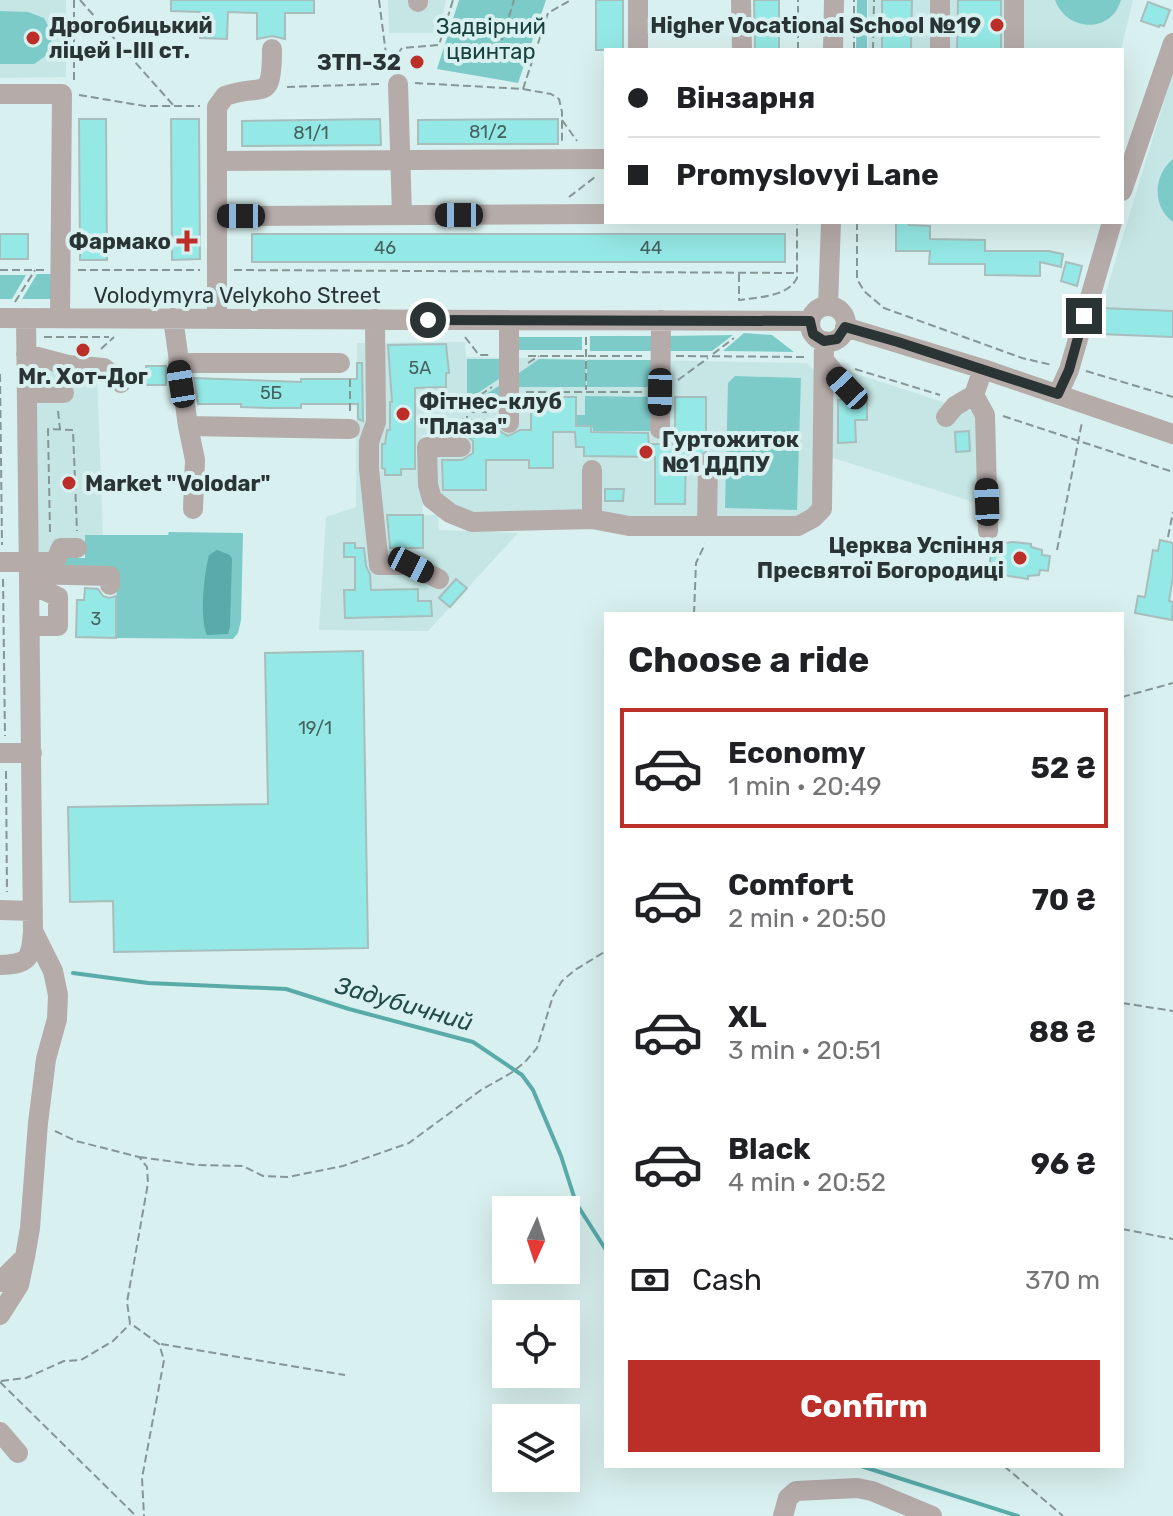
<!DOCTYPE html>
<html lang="en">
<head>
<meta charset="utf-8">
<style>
	:root { --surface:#fff; --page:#f2f2f2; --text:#202124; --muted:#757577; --line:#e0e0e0; --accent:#bc2e28 }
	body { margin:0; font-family:Rubik,sans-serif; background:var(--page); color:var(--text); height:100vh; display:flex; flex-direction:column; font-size:30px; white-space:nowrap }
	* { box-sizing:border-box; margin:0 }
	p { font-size:26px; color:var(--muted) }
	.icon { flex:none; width:44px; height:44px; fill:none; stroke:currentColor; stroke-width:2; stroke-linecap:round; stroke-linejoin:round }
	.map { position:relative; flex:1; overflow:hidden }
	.drawer { position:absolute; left:604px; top:612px; width:520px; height:856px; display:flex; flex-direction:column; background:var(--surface); border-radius:0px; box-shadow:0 8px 32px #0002 }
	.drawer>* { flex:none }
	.hud { position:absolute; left:604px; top:48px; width:520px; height:176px; border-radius:0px; box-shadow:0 8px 32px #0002; display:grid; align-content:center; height:176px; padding:0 24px; background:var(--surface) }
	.needle { width:52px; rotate:183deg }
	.tools { position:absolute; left:492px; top:1196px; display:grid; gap:16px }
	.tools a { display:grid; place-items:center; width:88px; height:88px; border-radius:0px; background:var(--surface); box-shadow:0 8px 32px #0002; font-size:40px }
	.end { position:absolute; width:36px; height:36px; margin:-18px; border:10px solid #2b3434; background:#fff; box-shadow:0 0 0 4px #fff }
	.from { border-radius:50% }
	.car { position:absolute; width:24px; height:48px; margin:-24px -12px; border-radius:10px; box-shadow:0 0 6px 2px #0007; background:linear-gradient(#222 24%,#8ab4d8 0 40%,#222 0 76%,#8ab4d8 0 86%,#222 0) }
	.hud b { display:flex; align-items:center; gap:28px; height:76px; font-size:30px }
	.hud b+b { border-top:2px solid var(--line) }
	.hud i { width:20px; height:20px; background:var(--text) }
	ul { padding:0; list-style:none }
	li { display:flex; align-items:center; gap:24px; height:120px; margin:0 16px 12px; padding:0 8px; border:4px solid transparent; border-radius:0px }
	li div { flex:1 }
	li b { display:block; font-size:30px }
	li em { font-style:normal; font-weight:700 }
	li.current { border-color:var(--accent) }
	li>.icon { width:72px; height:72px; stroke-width:1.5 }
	h2 { padding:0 24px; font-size:36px; line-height:96px }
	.pay { display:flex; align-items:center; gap:20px; height:88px; padding:0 24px; font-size:30px }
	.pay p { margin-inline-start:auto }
	.cta { display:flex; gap:16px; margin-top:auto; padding:16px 24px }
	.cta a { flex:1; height:92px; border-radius:0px; background:var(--accent); color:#fff; font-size:32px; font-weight:700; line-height:92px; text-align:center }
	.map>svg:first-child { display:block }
</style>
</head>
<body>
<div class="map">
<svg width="1173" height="1516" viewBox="0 0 1173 1516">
	<rect width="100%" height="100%" fill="#d8f0ef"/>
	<!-- built -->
	<path fill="#c5e6e5" d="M 0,0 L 66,0 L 66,77 L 0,78 Z
		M 388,0 L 446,0 L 439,33 L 389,33 Z
		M 868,0 L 1133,0 L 1121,50 L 868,50 Z
		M 1173,72 L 1173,337 L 1100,334 L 1101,308 Z
		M 465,342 L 466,357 L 807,363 L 816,372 L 815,508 L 808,516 L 473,517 L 435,495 L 435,435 L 422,435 L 423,515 L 438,515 L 439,530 L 518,533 L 428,631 L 319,630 L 326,517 L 356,507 L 357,343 Z
		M 832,366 L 977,413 L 980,504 L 830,457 Z
		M 44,368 L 45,371 L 73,370 L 97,375 L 103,535 L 86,535 L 86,555 L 39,555 L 35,369 Z"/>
	<!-- green -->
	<path fill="#7ccbc9" d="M 459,0 L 546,0 L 518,83 L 437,69 Z
		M 857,0 L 867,0 L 867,50 L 856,50 Z
		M 1055,0 L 1121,0 C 1111,34 1067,32 1055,0 Z
		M 0,11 L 28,12 L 44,18 L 53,36 L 47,55 L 34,64 L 0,64 Z
		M 1173,159 L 1173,222 C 1152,207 1153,175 1173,159 Z
		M 37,274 L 52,274 L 51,299 L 22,299 Z
		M 0,275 L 26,275 L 12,299 L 0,299 Z
		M 744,333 L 772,335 L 794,352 L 723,351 Z
		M 733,335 L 712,351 L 666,351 L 666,336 Z
		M 590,336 L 656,336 L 656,351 L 590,351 Z
		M 515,337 L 582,337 L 582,350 L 515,350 Z
		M 467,359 L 499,359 L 499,379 L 467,400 Z
		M 539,359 L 585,360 L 586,387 L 519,387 L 519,373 Z
		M 587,360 L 654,360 L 654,387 L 587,387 Z
		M 735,376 L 801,378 L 797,510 L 725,508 L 728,383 Z
		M 499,386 L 499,411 L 468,411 L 468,405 Z
		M 585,396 L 650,397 L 650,431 L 593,431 L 592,425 L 577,425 L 577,415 L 585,415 Z
		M 169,532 L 243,533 L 241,620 L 238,633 L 233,639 L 116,638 L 117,570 L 60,569 L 61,558 L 85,558 L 85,535 L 168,535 Z"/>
	<!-- water -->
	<path fill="#58aba9" d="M 217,550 L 230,555 L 232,559 L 230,627 L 228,634 L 207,635 C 199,618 204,574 209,555 Z"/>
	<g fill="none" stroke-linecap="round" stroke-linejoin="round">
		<!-- stream -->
		<path stroke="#58aba9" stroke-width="4" d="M 73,973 L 148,983 L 286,989 L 349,1009 L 473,1042 L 522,1075 L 533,1090 L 561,1156 L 576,1203 L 606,1250
			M 861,1466 L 1018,1516"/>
	</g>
	<!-- building -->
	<path fill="#94e8e5" stroke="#a7bebd" stroke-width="2" d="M 171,0 L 314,0 L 314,13 L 285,13 L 285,39 L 272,36 L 257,39 L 257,13 L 228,12 L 227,39 L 200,38 L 200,12 L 171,11 Z
		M 596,0 L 623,0 L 623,50 L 596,50 Z
		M 754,0 L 779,0 L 779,50 L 755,50 Z
		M 882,0 L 912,0 L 911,50 L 882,50 Z
		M 958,0 L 1001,0 L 1001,50 L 957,50 Z
		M 1148,2 L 1170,10 L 1164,26 L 1160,25 L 1159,27 L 1141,21 Z
		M 79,119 L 106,119 L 107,260 L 80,260 Z
		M 171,119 L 199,119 L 200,259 L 172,260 Z
		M 380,119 L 381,145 L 242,146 L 242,121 Z
		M 558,119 L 558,144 L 418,144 L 418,120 Z
		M 896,222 L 909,222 L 909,225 L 930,226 L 930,239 L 985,240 L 985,251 L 1049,251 L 1063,254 L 1061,267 L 1040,262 L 1040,276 L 985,275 L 985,264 L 929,264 L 930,251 L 896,251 Z
		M 0,234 L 28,234 L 28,259 L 0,259 Z
		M 252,234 L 785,234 L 785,262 L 252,262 Z
		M 1066,262 L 1082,266 L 1077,286 L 1061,281 Z
		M 1101,308 L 1173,311 L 1173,337 L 1100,334 Z
		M 446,344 L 449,373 L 446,373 L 446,387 L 415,388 L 415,469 L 401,469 L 401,475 L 385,475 L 385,469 L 382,468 L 382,444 L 385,444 L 387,430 L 390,430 L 390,402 L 392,402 L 388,345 Z
		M 357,363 L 362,363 L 363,421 L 358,419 L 358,404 L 301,404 L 301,408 L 271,408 L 241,407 L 241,404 L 198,404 L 194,378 L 301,382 L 301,379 L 357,379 Z
		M 146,366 L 166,366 L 166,385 L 146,385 Z
		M 531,397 L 576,397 L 576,426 L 591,426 L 591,432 L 648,433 L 649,444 L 675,444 L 675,397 L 706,397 L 706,452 L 697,457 L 686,457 L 685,504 L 655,504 L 655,457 L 584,456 L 584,447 L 576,447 L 575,432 L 553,432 L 553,468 L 529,468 L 529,460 L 486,460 L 486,490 L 443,490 L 442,460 L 462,460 L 473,453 L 473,441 L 466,435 L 466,420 L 490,420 L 490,430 L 498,430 L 508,436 L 520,430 L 531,430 Z
		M 853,399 L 867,399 L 867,420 L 855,420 L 856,442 L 838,443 L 838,400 Z
		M 969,431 L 970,451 L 956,452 L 955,432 Z
		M 605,489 L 624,489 L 623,501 L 605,501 Z
		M 387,515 L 423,515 L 423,548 L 390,548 Z
		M 1160,540 L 1173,543 L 1173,577 L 1169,601 L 1173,602 L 1172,620 L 1135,613 L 1138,596 L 1145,597 L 1153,550 L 1158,551 Z
		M 1013,542 L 1031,544 L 1031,547 L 1042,550 L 1042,555 L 1050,556 L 1048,571 L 1040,570 L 1039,575 L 1028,576 L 1028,579 L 1009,576 L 1002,574 L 1003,571 L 996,570 L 990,561 L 991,553 L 999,545 L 1005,546 L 1006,543 Z
		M 344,543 L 355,543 L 355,548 L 364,548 L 366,566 L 370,574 L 371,590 L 418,589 L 418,601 L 431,601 L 432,616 L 345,618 L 344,590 L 355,590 L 355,557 L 344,557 Z
		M 456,579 L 467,588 L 450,607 L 439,598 Z
		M 85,588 L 98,589 L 103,596 L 109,598 L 116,596 L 116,638 L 76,637 L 77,600 L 84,600 Z
		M 363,651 L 368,948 L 114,952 L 113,901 L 70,902 L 68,807 L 268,804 L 265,653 Z"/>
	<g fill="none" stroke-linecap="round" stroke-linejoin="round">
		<!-- path -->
		<path stroke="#859695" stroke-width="2" stroke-dasharray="8 4" stroke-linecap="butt" d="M 80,0 L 174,106
			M 379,0 L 386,54 L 392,68
			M 74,22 L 185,23
			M 798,50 L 798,0
			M 854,50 L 854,0
			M 873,50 L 874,0
			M 495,63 L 514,0
			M 399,67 L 399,52 L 402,48 L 439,45 L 453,0
			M 74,80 L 74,0
			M 415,83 L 523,89 L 548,13 L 571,0
			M 287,87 L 381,84
			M 523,89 L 551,94 L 559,99 L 562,112 L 562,142
			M 79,95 L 145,106 L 200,106
			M 562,120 L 577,141
			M 569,197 L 595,177
			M 857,222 L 857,279 L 864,291 L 884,308 L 1022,358 L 1052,365
			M 0,270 L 44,270
			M 78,270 L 200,270
			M 234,270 L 797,273
			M 739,274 L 739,300 C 758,297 788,297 797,278 L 797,222
			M 15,302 L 35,270
			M 44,337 L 109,337
			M 465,337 L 479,355 L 490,355
			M 586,337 L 586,390
			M 101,349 L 114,337
			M 713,354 L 734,338
			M 528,356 L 642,356
			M 676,356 L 806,357
			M 528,363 L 539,356
			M 855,369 L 940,395
			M 1086,371 L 1173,397
			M 0,374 L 2,545
			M 678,380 L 708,358
			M 526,392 L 643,392
			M 58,411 L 60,429
			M 350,411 L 350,377
			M 467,412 L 467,404 L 492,387
			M 1003,416 L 1173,472
			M 461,430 L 461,419 L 467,419 L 467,412 L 493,412
			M 50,532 L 48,429 L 73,430 L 77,531
			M 1168,537 L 1173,512
			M 1057,550 L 1082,422
			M 3,579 L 5,736
			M 694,614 L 696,563 L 705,544
			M 1122,697 L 1173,683
			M 6,771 L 7,892
			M 1122,1003 L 1173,1011
			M 55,1131 L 76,1141 L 139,1157 L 147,1167 L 148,1183 L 127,1302 L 130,1323 L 159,1344 L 164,1360 L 142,1478 L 144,1516
			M 139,1157 L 197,1165 L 243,1166 L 263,1176 L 288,1177 L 343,1166 L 409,1143 L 481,1090 L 511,1073 L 525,1062 L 537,1048 L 553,996 L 562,981 L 575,970 L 606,951
			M 1122,1229 L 1173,1239
			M 161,1344 L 345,1375
			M 1,1381 L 26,1378 L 64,1361 L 81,1360 L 113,1341 L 130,1324
			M 0,1382 L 136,1516
			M 1004,1466 L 1063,1516"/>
		<!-- minor -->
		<path stroke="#b5aba9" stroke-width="20" d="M 741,0 L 742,50
			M 418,2 L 418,0
			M 638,50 L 638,0
			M 833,50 L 834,0
			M 940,50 L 940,0
			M 1014,50 L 1014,0
			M 398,84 L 402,215
			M 0,94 L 62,94 L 60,318
			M 217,161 L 606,159
			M 1122,191 L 1173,43
			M 252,216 L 606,214
			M 828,306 L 831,222
			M810 324a18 18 0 1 1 36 0a18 18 0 1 1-36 0Z
			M 0,318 L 810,321
			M 173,318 L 188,426 L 350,429
			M 217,319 L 217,107 L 225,96 C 264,82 272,105 272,49
			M 375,319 L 376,422 L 369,442 L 369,469 L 379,565 L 411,565 L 439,579
			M 845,327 L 983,369 L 1173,434
			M 26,354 L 68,365 L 104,368 L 121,383
			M 824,360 L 847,388
			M 178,363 L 340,363
			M 983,369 L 974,395 L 985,415 L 988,531
			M 27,393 L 64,393
			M 1058,394 L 1069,370 L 1112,222
			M 946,417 L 955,406 L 974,395
			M 509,423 L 509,320
			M 188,426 L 195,460 L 193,509
			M 660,429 L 661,320
			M 461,447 L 427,447 L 428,485 L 432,499 L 450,513 L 472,522 L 592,519 L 629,526 L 798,526 L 813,518 L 822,509 L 824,341
			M 592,519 L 592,470
			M 707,526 L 708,464
			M 0,562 L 55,562 L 61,548 L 77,548
			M 29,574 L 110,576 L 110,585
			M 29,583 L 58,597 L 58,626 L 30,626
			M 0,753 L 32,753
			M 0,910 L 33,911
			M 0,965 C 29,964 31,959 33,931 L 26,318
			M 0,1282 L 25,1257
			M 0,1315 L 19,1285 L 25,1257 L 30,1228 L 38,1123 L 46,1059 L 57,1019 L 58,995 L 53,971 L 33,931
			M 0,1432 L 18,1453
			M 783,1516 L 788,1498 L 796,1491 L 857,1488 L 872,1491 L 932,1516"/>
	</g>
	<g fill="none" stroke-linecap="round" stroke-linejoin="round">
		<!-- route -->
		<path stroke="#2b3434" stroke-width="10" d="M 428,320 L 810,321 L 813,334 L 824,341 L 837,339 L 845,327 L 898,342 L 1058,394 L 1069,370 L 1084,316"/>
	</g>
	<!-- markers -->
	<g fill="#bc2e28" stroke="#d8f0ef" stroke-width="3">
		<circle cx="997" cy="25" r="8"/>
		<circle cx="33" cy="38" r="8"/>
		<circle cx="417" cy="62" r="8"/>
		<path d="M183 229h8v8h8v8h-8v8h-8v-8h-8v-8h8z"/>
		<circle cx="83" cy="350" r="8"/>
		<circle cx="403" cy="414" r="8"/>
		<circle cx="646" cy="452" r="8"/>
		<circle cx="69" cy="483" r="8"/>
		<circle cx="1020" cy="558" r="8"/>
	</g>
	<g text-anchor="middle" stroke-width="8" stroke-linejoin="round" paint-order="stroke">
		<!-- number labels -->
		<g font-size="18" fill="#456160">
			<text x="488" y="138">81/2</text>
			<text x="311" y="139">81/1</text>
			<text x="385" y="254">46</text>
			<text x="651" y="254">44</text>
			<text x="420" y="374">5А</text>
			<text x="271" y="399">5Б</text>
			<text x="96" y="625">3</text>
			<text x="315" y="734">19/1</text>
		</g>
		<!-- poi labels -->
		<g font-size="22" font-weight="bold" fill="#2b3434" stroke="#d8f0ef" text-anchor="start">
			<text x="49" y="33">Дрогобицький<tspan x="49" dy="25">ліцей І-ІІІ ст.</tspan></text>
			<text x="981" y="33" text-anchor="end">Higher Vocational School №19</text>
			<text x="401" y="70" text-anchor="end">ЗТП-32</text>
			<text x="171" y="249" text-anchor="end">Фармако</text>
			<text x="83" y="384" text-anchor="middle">Mr. Хот-Дог</text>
			<text x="419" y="409">Фітнес-клуб<tspan x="419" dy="25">"Плаза"</tspan></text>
			<text x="662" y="447">Гуртожиток<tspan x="662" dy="25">№1 ДДПУ</tspan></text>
			<text x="85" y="491">Market "Volodar"</text>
			<text x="1004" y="553" text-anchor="end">Церква Успіння<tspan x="1004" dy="25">Пресвятої Богородиці</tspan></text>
		</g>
		<!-- park labels -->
		<g font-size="22" fill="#18403f" stroke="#d8f0ef">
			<text x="491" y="34">Задвірний<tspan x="491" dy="25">цвинтар</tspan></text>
		</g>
		<!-- street labels -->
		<g font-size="22" fill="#2b3434" stroke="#d8f0ef">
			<text x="237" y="303">Volodymyra Velykoho Street</text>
		</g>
		<!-- water labels -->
		<g font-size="24" font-style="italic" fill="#224a49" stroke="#d8f0ef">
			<text transform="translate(404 1004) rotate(16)" y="8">Задубичний</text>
		</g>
	</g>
</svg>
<div class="tools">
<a><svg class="needle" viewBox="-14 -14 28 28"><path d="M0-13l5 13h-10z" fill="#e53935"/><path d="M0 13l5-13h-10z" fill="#757577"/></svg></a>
<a><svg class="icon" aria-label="locate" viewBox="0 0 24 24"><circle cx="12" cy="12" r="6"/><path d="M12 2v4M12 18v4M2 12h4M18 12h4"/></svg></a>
<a><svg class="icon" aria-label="layers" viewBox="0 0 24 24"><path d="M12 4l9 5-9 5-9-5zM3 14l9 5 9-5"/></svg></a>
</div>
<i class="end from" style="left:428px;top:320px"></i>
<i class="end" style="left:1084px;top:316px"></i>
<i class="car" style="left:459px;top:215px;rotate:270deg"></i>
<i class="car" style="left:241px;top:216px;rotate:270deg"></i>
<i class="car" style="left:181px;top:384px;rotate:351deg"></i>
<i class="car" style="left:847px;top:388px;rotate:317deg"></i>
<i class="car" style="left:660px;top:392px;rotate:181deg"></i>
<i class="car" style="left:987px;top:502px;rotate:358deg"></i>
<i class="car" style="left:411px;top:565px;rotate:117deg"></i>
<div class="hud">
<b><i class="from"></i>Вінзарня</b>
<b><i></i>Promyslovyi Lane</b>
</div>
<section class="drawer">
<h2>Choose a ride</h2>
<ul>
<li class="current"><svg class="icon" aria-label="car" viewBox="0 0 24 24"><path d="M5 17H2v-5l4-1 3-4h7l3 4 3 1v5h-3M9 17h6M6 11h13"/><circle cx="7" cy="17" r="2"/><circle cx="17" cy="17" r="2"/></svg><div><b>Economy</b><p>1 min · 20:49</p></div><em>52 ₴</em></li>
<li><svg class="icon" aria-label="car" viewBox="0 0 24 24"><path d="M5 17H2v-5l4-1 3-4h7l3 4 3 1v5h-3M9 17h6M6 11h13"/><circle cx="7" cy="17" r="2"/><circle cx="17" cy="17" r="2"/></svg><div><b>Comfort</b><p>2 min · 20:50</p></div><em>70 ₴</em></li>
<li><svg class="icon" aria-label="car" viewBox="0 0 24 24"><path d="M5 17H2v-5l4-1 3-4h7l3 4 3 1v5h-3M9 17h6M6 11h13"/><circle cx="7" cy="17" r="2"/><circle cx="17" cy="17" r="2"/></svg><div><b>XL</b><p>3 min · 20:51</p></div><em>88 ₴</em></li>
<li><svg class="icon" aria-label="car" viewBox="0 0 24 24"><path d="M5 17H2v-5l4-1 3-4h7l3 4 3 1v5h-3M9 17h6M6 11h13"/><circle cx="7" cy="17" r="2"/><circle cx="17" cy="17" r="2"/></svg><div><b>Black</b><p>4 min · 20:52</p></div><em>96 ₴</em></li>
</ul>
<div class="pay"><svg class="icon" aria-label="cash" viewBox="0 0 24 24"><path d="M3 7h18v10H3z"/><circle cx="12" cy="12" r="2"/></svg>Cash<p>370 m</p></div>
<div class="cta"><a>Confirm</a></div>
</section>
</div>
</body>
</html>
